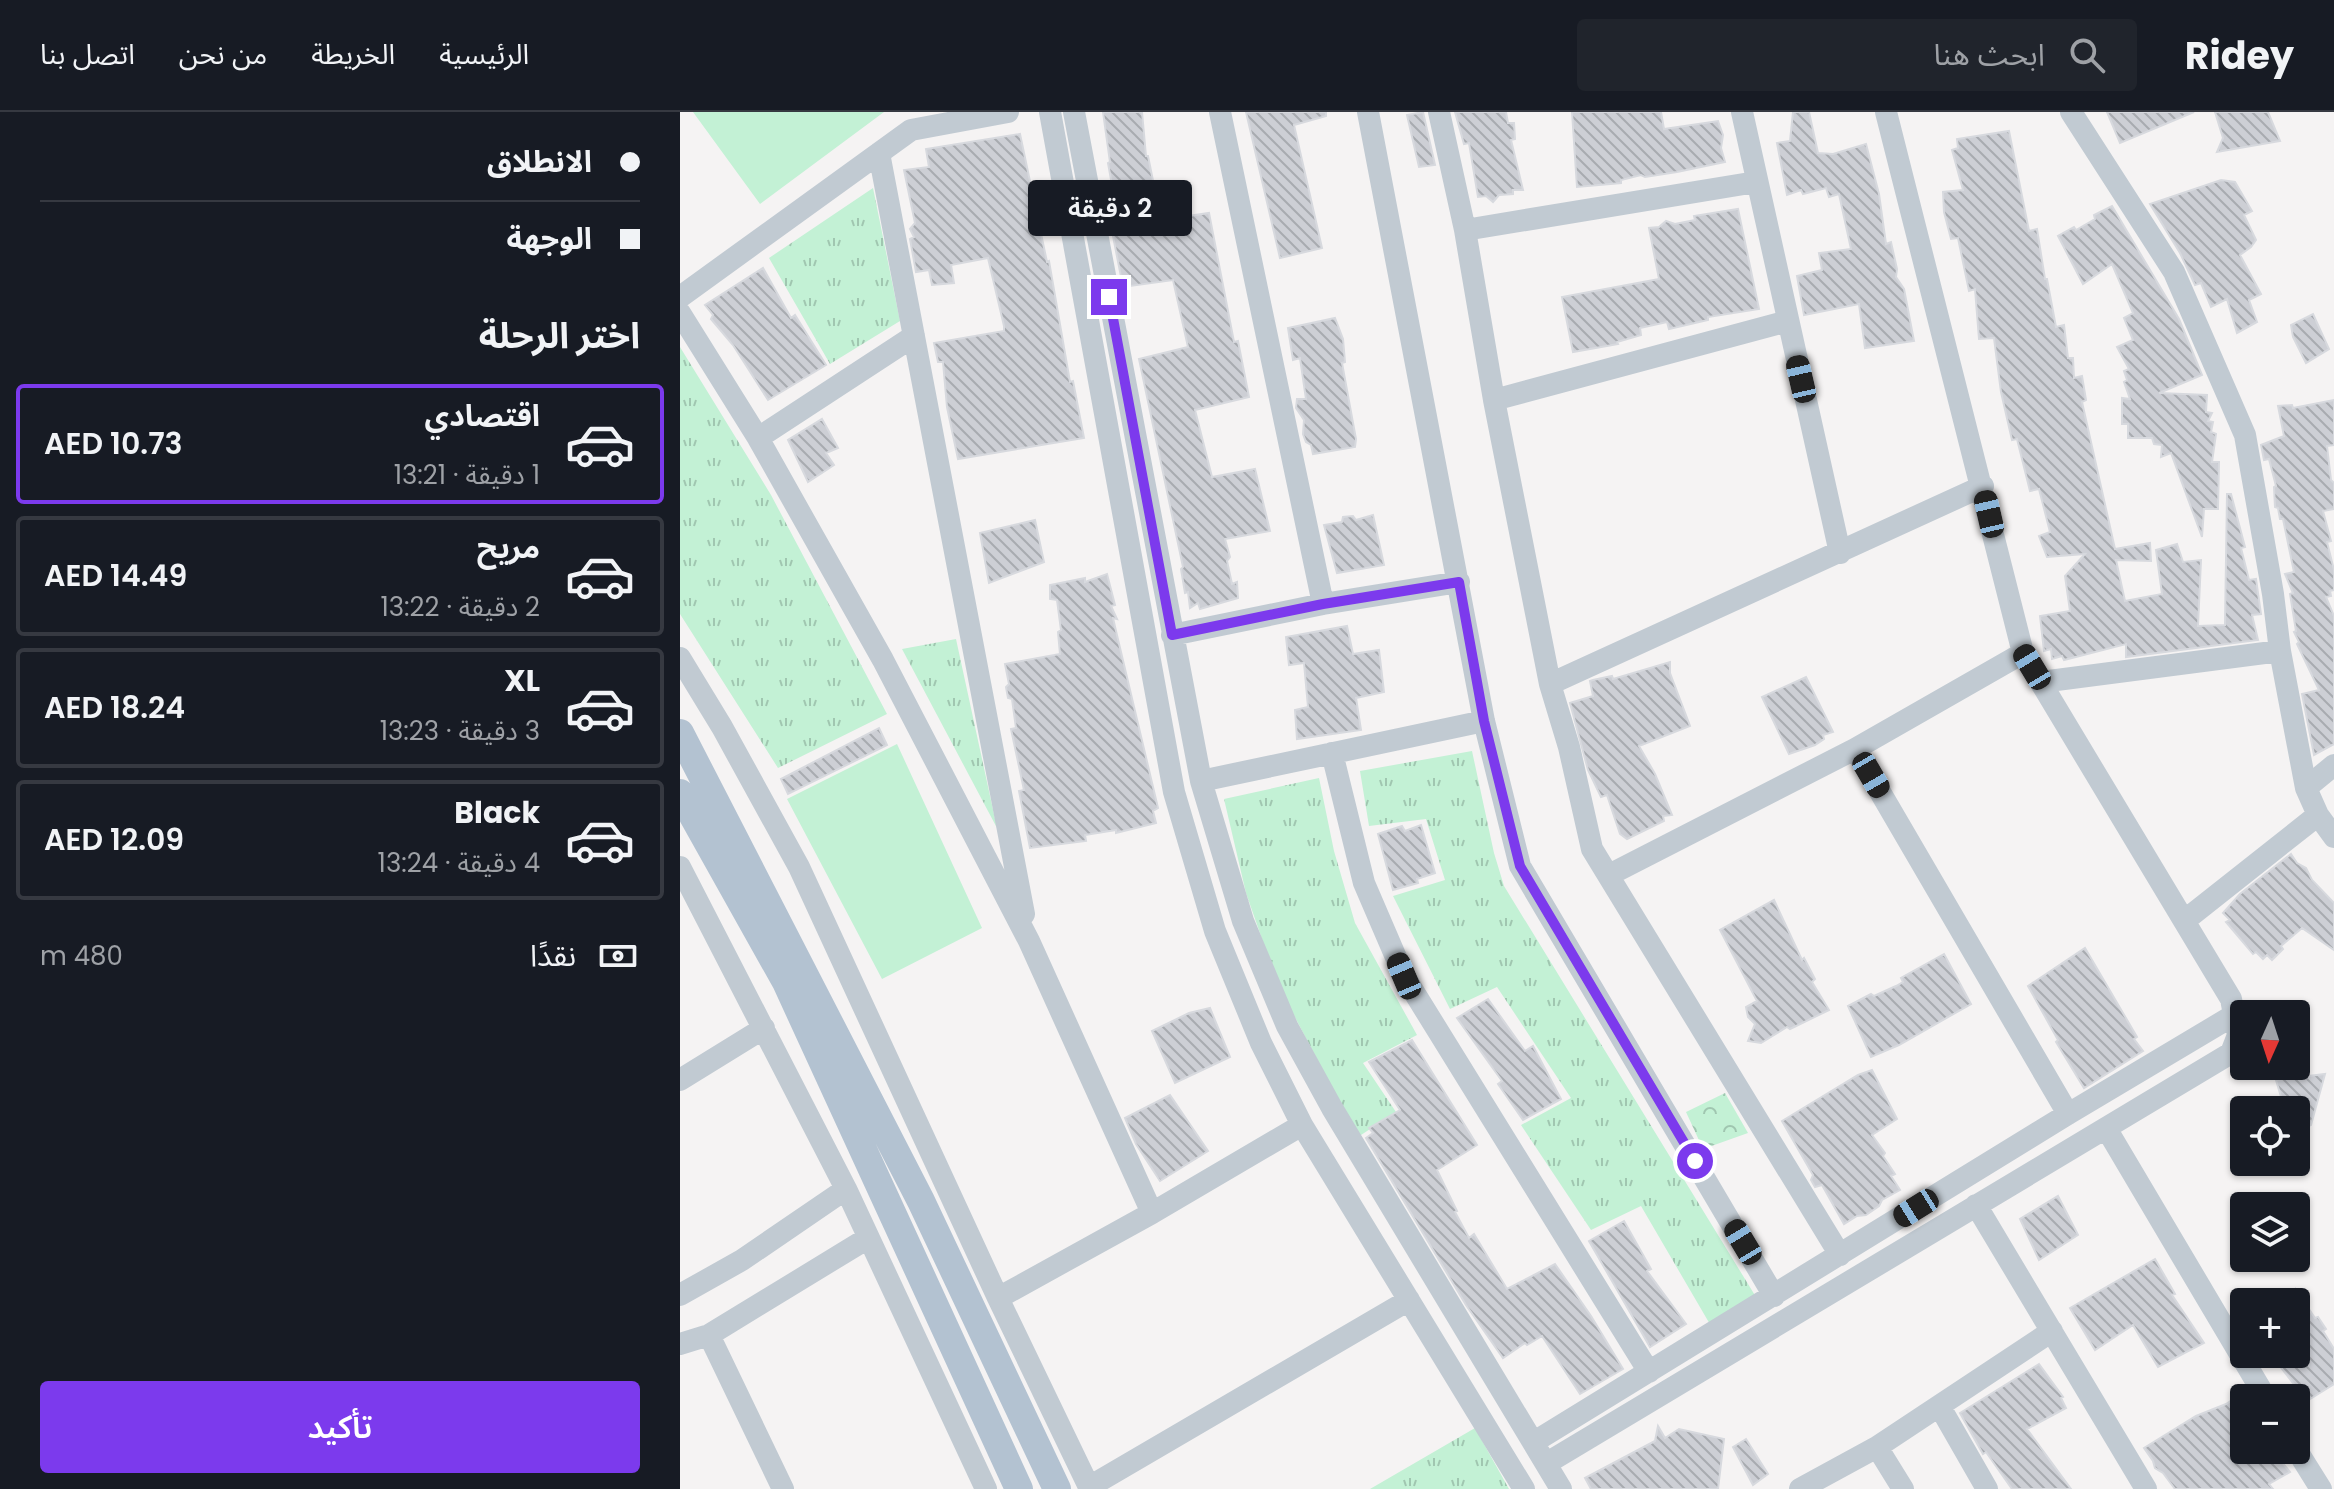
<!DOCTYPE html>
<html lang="ar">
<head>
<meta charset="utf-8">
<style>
	:root { --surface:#171b24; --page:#20242c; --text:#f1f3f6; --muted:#9ea1a6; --line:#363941; --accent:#7c3aed }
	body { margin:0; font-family:Poppins,"Noto Sans Arabic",sans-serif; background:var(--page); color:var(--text); direction:rtl; height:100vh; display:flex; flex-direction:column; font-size:30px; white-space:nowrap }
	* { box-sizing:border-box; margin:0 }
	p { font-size:26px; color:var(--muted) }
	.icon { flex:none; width:44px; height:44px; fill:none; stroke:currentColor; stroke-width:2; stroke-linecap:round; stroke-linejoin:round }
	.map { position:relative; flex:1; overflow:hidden; direction:ltr }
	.sheet { display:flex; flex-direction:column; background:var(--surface); width:680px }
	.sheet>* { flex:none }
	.hud { display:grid; align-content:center; height:176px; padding:0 40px; background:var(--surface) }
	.needle { width:52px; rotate:183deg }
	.fabs { position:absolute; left:1550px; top:888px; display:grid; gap:16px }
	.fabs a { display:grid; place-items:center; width:80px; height:80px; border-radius:8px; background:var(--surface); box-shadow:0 2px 6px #0004; font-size:40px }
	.end { position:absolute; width:36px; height:36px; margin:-18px; border:10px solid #7c3aed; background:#fff; box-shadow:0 0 0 4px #fff }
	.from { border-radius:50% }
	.bubble { position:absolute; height:56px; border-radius:8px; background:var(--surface); box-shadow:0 2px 6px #0004; font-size:26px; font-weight:600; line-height:56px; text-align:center; direction:rtl }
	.car { position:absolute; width:24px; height:48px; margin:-24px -12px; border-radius:10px; box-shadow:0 0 6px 2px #0007; background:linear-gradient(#222 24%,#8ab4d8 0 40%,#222 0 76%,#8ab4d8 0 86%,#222 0) }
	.hud b { display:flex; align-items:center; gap:28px; height:76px; font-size:30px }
	.hud b+b { border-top:2px solid var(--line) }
	.hud i { width:20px; height:20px; background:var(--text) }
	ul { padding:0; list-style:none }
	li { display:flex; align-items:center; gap:24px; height:120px; margin:0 16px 12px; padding:0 24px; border:4px solid var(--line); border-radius:8px }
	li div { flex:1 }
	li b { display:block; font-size:30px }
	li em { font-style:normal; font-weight:600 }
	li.active { border-color:var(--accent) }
	li>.icon { width:72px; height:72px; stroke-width:1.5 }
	h2 { padding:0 40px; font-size:36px; line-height:96px }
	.pay { display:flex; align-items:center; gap:20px; height:88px; padding:0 40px; font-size:30px }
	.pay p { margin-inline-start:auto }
	.action { display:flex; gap:16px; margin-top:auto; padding:16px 40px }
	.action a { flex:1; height:92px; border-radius:8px; background:var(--accent); color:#fff; font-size:32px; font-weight:600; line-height:92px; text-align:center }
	header { display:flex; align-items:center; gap:48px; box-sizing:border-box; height:112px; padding:0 40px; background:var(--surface); border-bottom:2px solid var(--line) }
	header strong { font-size:38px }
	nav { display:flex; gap:44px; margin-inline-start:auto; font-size:28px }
	.search { width:560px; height:72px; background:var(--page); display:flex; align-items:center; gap:20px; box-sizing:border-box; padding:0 28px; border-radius:8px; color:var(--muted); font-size:30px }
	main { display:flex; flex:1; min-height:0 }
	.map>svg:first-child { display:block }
</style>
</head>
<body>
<header>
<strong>Ridey</strong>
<div class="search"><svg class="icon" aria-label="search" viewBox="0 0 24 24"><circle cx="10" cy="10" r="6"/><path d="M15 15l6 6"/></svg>ابحث هنا</div>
<nav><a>الرئيسية</a><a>الخريطة</a><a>من نحن</a><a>اتصل بنا</a></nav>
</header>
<main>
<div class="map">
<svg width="1654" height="1377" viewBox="0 0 1654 1377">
	<defs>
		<pattern id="grass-tufts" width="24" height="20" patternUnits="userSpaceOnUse" patternTransform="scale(2)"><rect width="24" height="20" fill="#c3f1d5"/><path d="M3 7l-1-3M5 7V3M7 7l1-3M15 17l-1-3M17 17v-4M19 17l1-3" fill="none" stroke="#a0c6b0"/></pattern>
		<pattern id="park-crowns" width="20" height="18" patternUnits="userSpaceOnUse" patternTransform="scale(2)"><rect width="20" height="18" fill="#c3f1d5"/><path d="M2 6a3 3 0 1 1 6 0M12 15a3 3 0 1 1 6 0" fill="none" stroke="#a0c6b0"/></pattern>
		<pattern id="building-back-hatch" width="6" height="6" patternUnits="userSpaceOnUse" patternTransform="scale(2)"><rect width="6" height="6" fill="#cdcfd5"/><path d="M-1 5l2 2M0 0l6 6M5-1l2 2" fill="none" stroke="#a8abb0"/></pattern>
	</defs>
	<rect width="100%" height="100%" fill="#f5f3f3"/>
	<!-- grass -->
	<path fill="url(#grass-tufts)" d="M 193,76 L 220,209 L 150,252 L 89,146 Z
		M 0,235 L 91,383 L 207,602 L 98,656 L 0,502 Z
		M 276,527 L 317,716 L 222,537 Z
		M 792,639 L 814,741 L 824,774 L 1076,1185 L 1031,1214 L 961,1094 L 911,1118 L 841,1013 L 891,986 L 817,875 L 770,897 L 713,784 L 765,768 L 746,707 L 689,714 L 680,659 Z
		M 639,666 L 654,739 L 675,811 L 737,923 L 683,951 L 716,1000 L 678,1025 L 598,873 L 566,781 L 544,687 Z
		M 795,1316 L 829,1377 L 690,1377 Z"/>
	<!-- park -->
	<path fill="url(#park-crowns)" d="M 1045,981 L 1068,1021 L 1023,1037 L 1006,1000 Z"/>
	<!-- pitch -->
	<path fill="#c3f1d5" d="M 13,0 L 204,0 L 80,92 Z
		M 217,632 L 302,816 L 202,867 L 107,687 Z"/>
	<!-- building -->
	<path fill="url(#building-back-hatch)" stroke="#d7d9de" stroke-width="2" d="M 423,0 L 462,0 L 466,44 L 468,44 L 481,108 L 529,101 L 554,230 L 558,229 L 569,285 L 515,298 L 532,365 L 575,357 L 590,419 L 545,427 L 550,445 L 547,449 L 552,472 L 557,470 L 558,486 L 520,497 L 518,491 L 510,496 L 508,480 L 505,481 L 501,457 L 503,455 L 459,247 L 508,235 L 493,168 L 443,175 L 432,119 L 440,117 L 428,51 L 430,50 Z
		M 566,0 L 646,0 L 646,4 L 614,13 L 642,136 L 600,146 Z
		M 743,0 L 755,53 L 739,55 L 727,3 Z
		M 775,0 L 826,0 L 828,11 L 834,11 L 835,27 L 831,28 L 843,78 L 833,78 L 833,82 L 819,83 L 813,90 L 806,84 L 798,85 L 789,31 L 784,32 Z
		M 892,0 L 981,0 L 984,17 L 1038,9 L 1043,23 L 1041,36 L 1045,50 L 997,60 L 965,65 L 961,63 L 941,68 L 941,71 L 897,75 Z
		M 1113,0 L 1129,0 L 1138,41 L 1153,42 L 1186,32 L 1199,82 L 1206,132 L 1211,130 L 1217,157 L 1216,165 L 1224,177 L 1234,229 L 1185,236 L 1179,192 L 1124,203 L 1117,164 L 1142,158 L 1139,141 L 1171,137 L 1159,82 L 1149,85 L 1146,76 L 1123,82 L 1121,78 L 1107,83 L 1097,31 L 1110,29 Z
		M 1427,0 L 1514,0 L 1440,31 Z
		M 1535,0 L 1588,0 L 1600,29 L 1537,40 L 1543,26 Z
		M 1329,19 L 1349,119 L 1357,117 L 1365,167 L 1367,167 L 1376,215 L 1384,213 L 1388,246 L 1393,246 L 1394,266 L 1402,264 L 1406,288 L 1402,290 L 1435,437 L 1470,431 L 1471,449 L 1436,448 L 1445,489 L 1482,482 L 1476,438 L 1497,432 L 1503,450 L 1521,448 L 1518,514 L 1545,513 L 1547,382 L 1551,382 L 1565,435 L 1561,436 L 1569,468 L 1576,467 L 1581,502 L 1572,503 L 1578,528 L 1446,545 L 1446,532 L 1384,548 L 1382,544 L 1372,547 L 1371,537 L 1364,539 L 1360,504 L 1390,499 L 1385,464 L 1405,442 L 1367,445 L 1359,424 L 1370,420 L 1359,377 L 1350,379 L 1337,327 L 1332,328 L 1321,280 L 1314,226 L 1299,227 L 1295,177 L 1289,179 L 1278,126 L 1271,127 L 1264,100 L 1263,80 L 1283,78 L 1272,38 L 1278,36 L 1277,27 Z
		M 340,22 L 367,150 L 369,149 L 390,270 L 393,269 L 404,326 L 278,347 L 267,295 L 263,250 L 258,250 L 254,231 L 324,219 L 324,214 L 308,146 L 271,153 L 274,171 L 252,173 L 249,158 L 236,160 L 230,127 L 234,125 L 230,117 L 235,111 L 224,58 L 249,55 L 246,37 Z
		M 1541,68 L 1555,70 L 1572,99 L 1564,103 L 1576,128 L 1571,135 L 1560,143 L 1581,182 L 1569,188 L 1577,210 L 1557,221 L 1547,187 L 1531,195 L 1521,171 L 1515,173 L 1500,141 L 1470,92 Z
		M 1432,94 L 1499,207 L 1522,263 L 1479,281 L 1527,283 L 1526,300 L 1532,301 L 1528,309 L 1533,310 L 1531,320 L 1536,322 L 1532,350 L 1539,350 L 1538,397 L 1524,397 L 1522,425 L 1491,341 L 1481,345 L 1482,333 L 1474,332 L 1472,326 L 1448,326 L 1448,312 L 1442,312 L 1442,286 L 1450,287 L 1444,270 L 1447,268 L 1444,259 L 1449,257 L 1437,235 L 1453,228 L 1444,206 L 1453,201 L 1432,152 L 1403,172 L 1378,124 L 1394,115 L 1396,118 L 1415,107 L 1414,103 Z
		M 1058,97 L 1079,197 L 1028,205 L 1028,208 L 989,217 L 987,210 L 960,216 L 961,223 L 937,230 L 938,232 L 893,240 L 882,185 L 979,167 L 969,116 L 979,115 L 986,109 L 995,112 L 1015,108 L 1014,104 Z
		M 83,156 L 111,206 L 115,203 L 146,253 L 88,288 L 53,233 L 31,207 L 33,203 L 25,193 Z
		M 1633,202 L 1649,237 L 1626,251 L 1613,225 L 1611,213 Z
		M 655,206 L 663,227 L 665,250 L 662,251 L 676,327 L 675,335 L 633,342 L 631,333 L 626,330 L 623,322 L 624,308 L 616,296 L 617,287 L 626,287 L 620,246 L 613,248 L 608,216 Z
		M 1654,288 L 1654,333 L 1647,334 L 1651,368 L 1654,371 L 1654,397 L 1643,399 L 1651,429 L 1647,430 L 1654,458 L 1654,478 L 1650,479 L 1651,484 L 1646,485 L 1654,504 L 1654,632 L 1634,643 L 1622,582 L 1639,578 L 1617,532 L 1619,530 L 1614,520 L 1616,519 L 1610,482 L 1613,481 L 1605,462 L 1614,460 L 1603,407 L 1600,407 L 1598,396 L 1595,395 L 1594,375 L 1596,374 L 1589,347 L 1584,348 L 1581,333 L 1604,324 L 1598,294 L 1612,293 L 1613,296 Z
		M 142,307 L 158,336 L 146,341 L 154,353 L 128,370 L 108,328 Z
		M 693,403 L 704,453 L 657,461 L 644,413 L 662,410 L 663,405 L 673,404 L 676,408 Z
		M 355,408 L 364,450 L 309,471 L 300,421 Z
		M 427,462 L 435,493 L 431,494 L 437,507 L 433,506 L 436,519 L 478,696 L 473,699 L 476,711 L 436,721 L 436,718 L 405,723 L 406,729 L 350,736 L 339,679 L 344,678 L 331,617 L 336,616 L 332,587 L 328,586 L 326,575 L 329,572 L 325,552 L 380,542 L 378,520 L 381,518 L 377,488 L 370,487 L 370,473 L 405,466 L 405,470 Z
		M 667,514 L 673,542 L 699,538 L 704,580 L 676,586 L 681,618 L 617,627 L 615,598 L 628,595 L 624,551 L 609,553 L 606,525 Z
		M 990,550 L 990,561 L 1010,614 L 959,634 L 975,662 L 992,703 L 983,704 L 984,709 L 947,727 L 940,722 L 927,683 L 921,685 L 908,658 L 890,591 L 913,584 L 910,569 L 913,568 L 932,564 L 933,567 Z
		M 1126,565 L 1153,620 L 1143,623 L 1144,627 L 1135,633 L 1109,642 L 1082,585 Z
		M 199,616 L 207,633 L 108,682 L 101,667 Z
		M 741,713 L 755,761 L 737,767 L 738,771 L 713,778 L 698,722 L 722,714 L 725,719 Z
		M 1611,742 L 1617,751 L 1626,756 L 1632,768 L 1654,791 L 1654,838 L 1622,816 L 1601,834 L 1603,837 L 1592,848 L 1587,843 L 1583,847 L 1576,840 L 1573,842 L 1546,810 L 1550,808 L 1543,801 L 1560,782 Z
		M 1094,788 L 1122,848 L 1124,846 L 1135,867 L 1132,870 L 1149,898 L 1110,917 L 1107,915 L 1081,931 L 1068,929 L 1075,912 L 1068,905 L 1066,895 L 1077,889 L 1040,818 Z
		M 1405,836 L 1457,925 L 1454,927 L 1463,939 L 1404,976 L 1376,930 L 1378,928 L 1348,874 Z
		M 1264,842 L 1291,892 L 1219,933 L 1191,945 L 1168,894 L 1191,882 L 1194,884 L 1216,874 L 1223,870 L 1221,866 Z
		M 808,887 L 845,939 L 853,934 L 881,987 L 843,1008 L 818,972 L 822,969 L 777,906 Z
		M 530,896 L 550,945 L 495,971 L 472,919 L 509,901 Z
		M 732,928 L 797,1033 L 757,1058 L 777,1099 L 775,1100 L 789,1126 L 794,1122 L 827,1177 L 875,1152 L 911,1204 L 943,1257 L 900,1282 L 862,1224 L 847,1233 L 845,1231 L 823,1246 L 786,1193 L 686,1026 L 693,1021 L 689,1016 L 720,998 L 689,950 Z
		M 1192,958 L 1217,1007 L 1192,1023 L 1205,1041 L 1203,1044 L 1215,1062 L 1211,1064 L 1220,1078 L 1202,1088 L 1199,1094 L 1186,1103 L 1177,1104 L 1164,1112 L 1142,1073 L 1135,1075 L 1131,1068 L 1133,1063 L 1102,1009 L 1178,963 Z
		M 1645,962 L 1631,1013 L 1616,1019 L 1616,998 L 1605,998 L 1596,968 Z
		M 490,983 L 528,1039 L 480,1069 L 456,1032 L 445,1006 Z
		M 1378,1084 L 1398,1123 L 1359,1148 L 1340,1107 Z
		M 944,1109 L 971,1157 L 967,1159 L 1006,1212 L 970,1235 L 909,1129 Z
		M 1475,1147 L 1495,1182 L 1492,1183 L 1524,1231 L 1478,1255 L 1453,1213 L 1415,1238 L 1390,1196 Z
		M 1616,1178 L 1635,1206 L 1638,1205 L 1646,1217 L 1643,1219 L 1654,1237 L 1654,1272 L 1627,1289 L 1599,1253 L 1602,1251 L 1596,1242 L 1616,1242 Z
		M 1359,1252 L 1383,1285 L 1381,1286 L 1386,1296 L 1347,1317 L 1391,1377 L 1332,1377 L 1306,1340 L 1303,1342 L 1280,1301 Z
		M 1564,1280 L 1564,1338 L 1592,1338 L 1610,1360 L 1589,1372 L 1593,1377 L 1495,1377 L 1483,1361 L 1475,1356 L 1473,1349 L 1464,1336 L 1516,1304 L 1546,1292 Z
		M 978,1314 L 985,1326 L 999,1317 L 1044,1327 L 1038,1377 L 911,1377 L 905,1366 L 975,1329 Z
		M 1066,1327 L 1088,1362 L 1073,1373 L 1053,1335 Z"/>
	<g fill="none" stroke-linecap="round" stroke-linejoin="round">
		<!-- minor -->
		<path stroke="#c1cad2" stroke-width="22" d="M 370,0 L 494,680 L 535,819 L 581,931 L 622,1013 L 844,1377
			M 394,0 L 521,669 L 563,809 L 607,914 L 652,996 L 881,1377
			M 540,0 L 643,492
			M 688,0 L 804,609 L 840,754 L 1094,1184
			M 759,0 L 785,118 L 814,288 L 870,572 L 889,635 L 912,737 L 1160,1143
			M 1062,0 L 1160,441
			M 1391,0 L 1494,160 L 1565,323 L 1593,482 L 1600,539 L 1626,676 L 1638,703 L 1654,725
			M 199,41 L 344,802
			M 785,118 L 1076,70
			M 0,185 L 231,18 L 328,0
			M 0,201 L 78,326 L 203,548 L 349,829 L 472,1101
			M 814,288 L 1108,209
			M 78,326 L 234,224
			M 492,523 L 643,492 L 779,470
			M 0,546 L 42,615 L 119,755 L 318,1186 L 410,1377
			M 1361,570 L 1600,539
			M 870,572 L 1303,374
			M 1175,637 L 1388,1002
			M 652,641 L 684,771 L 724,864 L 969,1260
			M 521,669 L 804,609
			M 1626,676 L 1654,653
			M 0,755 L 166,1077 L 306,1377
			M 929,763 L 1175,637 L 1343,541
			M 1504,809 L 1638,703
			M 0,968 L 84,916
			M 1426,1016 L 1586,1286
			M 1296,1093 L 1466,1377
			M 0,1183 L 62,1148 L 166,1077
			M 318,1186 L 472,1101 L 622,1013
			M 29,1223 L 103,1377
			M 0,1232 L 29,1223 L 188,1126
			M 1260,1295 L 1307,1377
			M 854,1330 L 1388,1002 L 1554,903
			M 1197,1335 L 1223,1377
			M 1616,1337 L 1641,1377
			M 867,1351 L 1551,941 L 1558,923 L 1551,887 L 1343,541 L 1206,0
			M 409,1375 L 729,1188
			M 1120,1377 L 1197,1335 L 1372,1219"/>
		<!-- major -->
		<path stroke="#b3c2d1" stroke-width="28" d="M 0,621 L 241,1089 L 377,1377
			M 0,681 L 106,870 L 339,1377"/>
	</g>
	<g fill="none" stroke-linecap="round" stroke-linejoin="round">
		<!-- route -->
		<path stroke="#7c3aed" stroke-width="10" d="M 429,185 L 492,523 L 643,492 L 779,470 L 804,609 L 840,754 L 1015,1049"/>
	</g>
</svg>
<div class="fabs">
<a><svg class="needle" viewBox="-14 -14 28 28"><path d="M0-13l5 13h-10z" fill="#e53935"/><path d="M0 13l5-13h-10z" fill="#9ea1a6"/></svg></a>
<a><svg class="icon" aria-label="locate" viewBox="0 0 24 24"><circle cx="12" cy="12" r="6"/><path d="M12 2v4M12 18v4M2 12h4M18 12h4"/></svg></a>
<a><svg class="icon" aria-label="layers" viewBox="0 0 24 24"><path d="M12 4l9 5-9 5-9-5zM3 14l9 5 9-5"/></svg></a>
<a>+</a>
<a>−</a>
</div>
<i class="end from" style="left:1015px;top:1049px"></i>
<i class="end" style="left:429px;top:185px"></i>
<div class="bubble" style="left:348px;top:68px;width:164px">2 دقيقة</div>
<i class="car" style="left:1121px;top:267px;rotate:347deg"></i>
<i class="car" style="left:1309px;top:402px;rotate:347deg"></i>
<i class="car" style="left:1352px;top:555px;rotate:329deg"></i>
<i class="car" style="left:1191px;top:663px;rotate:150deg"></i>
<i class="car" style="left:724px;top:864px;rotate:337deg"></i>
<i class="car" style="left:1236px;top:1096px;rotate:238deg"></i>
<i class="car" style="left:1063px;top:1130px;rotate:329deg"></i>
</div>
<section class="sheet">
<div class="hud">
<b><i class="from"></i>الانطلاق</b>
<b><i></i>الوجهة</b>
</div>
<h2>اختر الرحلة</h2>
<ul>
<li class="active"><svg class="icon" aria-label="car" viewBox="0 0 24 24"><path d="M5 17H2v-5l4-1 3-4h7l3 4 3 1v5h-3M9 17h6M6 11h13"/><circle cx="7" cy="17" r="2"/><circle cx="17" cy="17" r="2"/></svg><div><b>اقتصادي</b><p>1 دقيقة · 13:21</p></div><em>AED 10.73</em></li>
<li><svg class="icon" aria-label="car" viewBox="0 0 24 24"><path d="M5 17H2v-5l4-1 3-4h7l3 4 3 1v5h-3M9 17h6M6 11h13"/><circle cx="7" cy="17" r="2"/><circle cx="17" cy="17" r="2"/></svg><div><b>مريح</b><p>2 دقيقة · 13:22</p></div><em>AED 14.49</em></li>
<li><svg class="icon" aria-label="car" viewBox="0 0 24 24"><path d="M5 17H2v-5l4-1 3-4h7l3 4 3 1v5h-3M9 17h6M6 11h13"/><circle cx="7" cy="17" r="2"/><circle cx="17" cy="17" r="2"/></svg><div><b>XL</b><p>3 دقيقة · 13:23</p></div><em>AED 18.24</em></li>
<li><svg class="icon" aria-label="car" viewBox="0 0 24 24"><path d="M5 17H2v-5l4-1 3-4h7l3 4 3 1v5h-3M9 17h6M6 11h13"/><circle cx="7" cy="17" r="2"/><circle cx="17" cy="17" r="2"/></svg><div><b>Black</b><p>4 دقيقة · 13:24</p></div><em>AED 12.09</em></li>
</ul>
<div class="pay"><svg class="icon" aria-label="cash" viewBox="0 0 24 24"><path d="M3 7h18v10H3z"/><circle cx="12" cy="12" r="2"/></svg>نقدًا<p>480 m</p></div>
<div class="action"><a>تأكيد</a></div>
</section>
</main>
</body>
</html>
